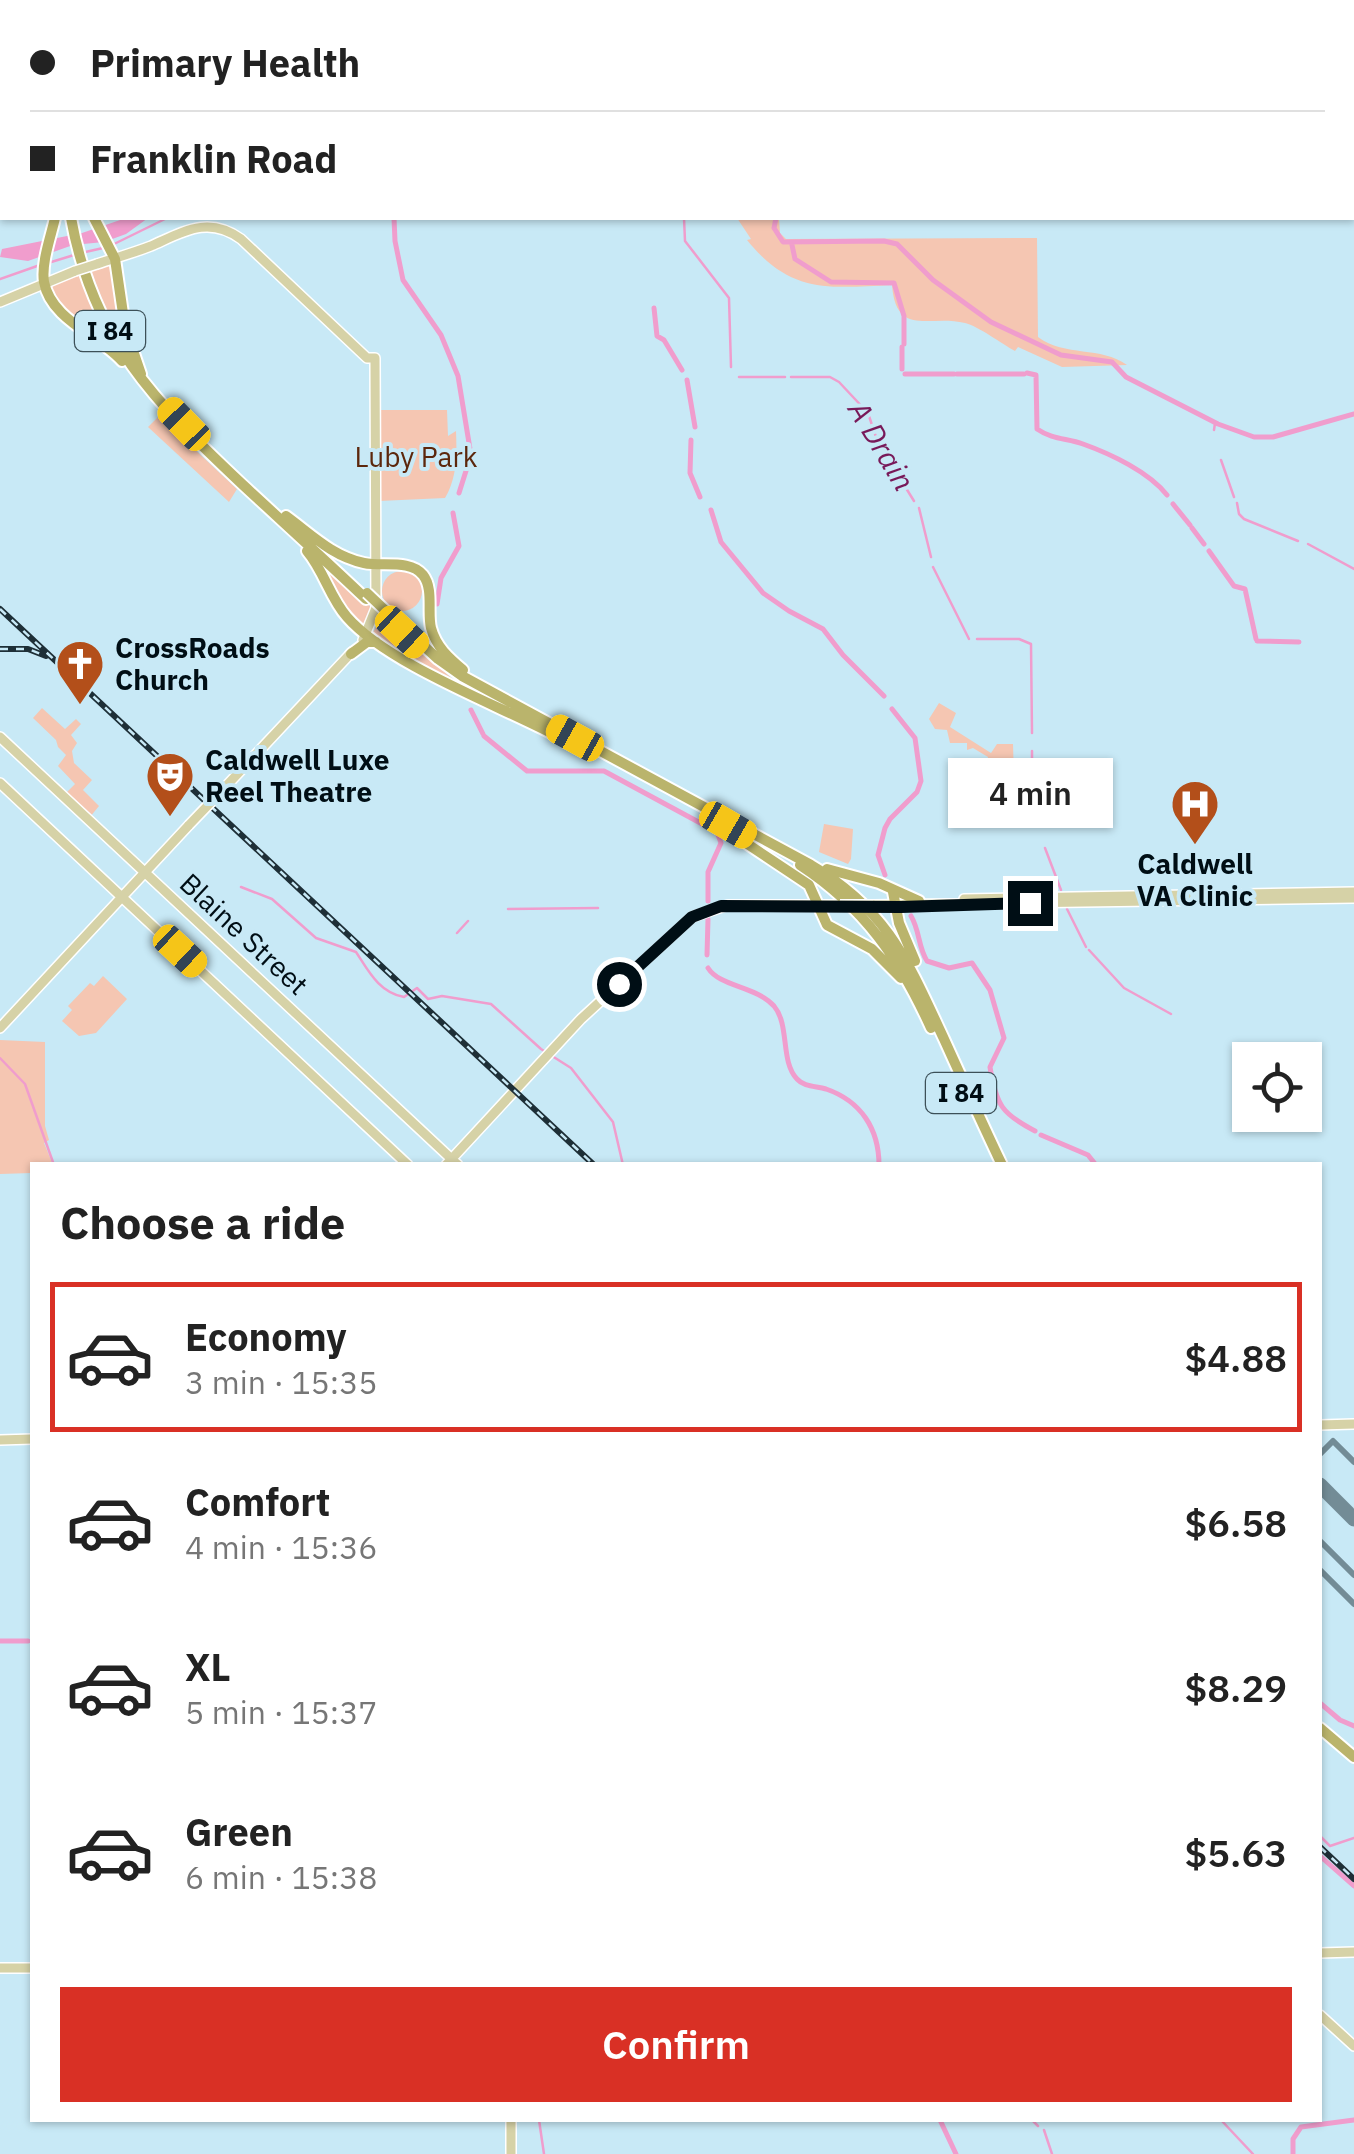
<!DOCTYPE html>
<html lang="en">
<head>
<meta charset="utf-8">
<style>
	:root { --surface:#fff; --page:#f6f6f6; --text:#222; --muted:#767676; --line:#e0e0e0; --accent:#d93025 }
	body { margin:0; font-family:"IBM Plex Sans",sans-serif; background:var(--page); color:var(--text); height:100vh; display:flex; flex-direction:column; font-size:38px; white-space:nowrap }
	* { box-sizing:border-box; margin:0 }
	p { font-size:32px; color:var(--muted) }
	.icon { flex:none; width:55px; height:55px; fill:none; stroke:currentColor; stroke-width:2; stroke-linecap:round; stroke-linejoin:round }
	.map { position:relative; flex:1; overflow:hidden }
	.details { position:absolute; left:30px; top:1162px; width:1292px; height:960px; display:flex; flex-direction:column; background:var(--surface); border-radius:0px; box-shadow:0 2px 8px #0004 }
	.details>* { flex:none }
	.hud { position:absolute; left:0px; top:0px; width:1355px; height:220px; box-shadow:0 2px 8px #0004; display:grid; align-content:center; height:220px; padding:0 30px; background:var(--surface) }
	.controls { position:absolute; left:1232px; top:1042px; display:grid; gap:20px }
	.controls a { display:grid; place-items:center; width:90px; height:90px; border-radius:0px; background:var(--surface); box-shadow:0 2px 8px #0004; font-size:50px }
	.end { position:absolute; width:45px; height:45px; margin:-22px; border:12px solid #000e15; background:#fff; box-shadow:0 0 0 5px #fff }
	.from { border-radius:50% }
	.bubble { position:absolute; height:70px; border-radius:0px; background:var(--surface); box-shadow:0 2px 8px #0004; font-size:32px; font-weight:600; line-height:70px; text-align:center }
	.car { position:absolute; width:30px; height:60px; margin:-30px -15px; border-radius:12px; box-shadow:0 0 8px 2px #0007; background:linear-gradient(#f5c518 24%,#345 0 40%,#f5c518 0 76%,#345 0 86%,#f5c518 0) }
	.hud b { display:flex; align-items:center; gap:35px; height:95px; font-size:38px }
	.hud b+b { border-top:2px solid var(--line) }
	.hud i { width:25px; height:25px; background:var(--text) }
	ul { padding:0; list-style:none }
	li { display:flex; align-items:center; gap:30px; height:150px; margin:0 20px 15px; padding:0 10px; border:5px solid transparent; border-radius:0px }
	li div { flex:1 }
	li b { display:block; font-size:38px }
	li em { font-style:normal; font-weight:600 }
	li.current { border-color:var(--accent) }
	li>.icon { width:90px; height:90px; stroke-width:1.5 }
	h2 { padding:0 30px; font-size:45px; line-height:120px }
	.action { display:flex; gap:20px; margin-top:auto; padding:20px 30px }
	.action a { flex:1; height:115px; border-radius:0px; background:var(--accent); color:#fff; font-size:40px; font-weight:600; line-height:115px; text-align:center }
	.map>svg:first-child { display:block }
</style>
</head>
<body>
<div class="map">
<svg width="1354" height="2154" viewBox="0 0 1354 2154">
	<rect width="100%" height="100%" fill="#c8e9f6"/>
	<!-- green -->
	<path fill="#f5c6b2" d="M 737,218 L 779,218 L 780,233 L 786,239 L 1037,238 L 1038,337 C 1065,357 1101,346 1127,365 L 1062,367 L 1018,347 L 1015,351 C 1002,344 978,326 965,323 C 930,314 896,338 892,285 C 828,288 791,294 747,240 L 751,239 Z
		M 114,263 L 124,339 L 123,339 L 106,309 L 91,271 Z
		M 83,273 L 114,347 L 71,318 L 50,287 Z
		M 378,410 L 447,410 L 448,436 L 456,431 C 457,455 457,478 445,498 L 379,501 Z
		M 159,416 L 237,489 L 229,502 L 148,427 Z
		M 321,563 L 372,608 L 365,630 L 348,615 Z
		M382 591a20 20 0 1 1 40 0a20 20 0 1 1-40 0Z
		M 380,620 L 387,621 L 456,682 L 377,640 L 372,634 Z
		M 939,703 L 956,713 L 950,727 L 991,753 L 997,744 L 1013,744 L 1014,778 L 1006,779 L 1005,769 L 986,769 L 988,757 L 973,748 L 967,750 L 967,743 L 950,743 L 947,730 L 935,729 L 929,719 Z
		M 42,708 L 65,729 L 76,719 L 81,724 L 71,735 L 77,743 L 72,751 L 74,763 L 92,780 L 83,790 L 99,806 L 90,817 L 65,794 L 75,784 L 58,766 L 66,755 L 58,747 L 56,740 L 33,718 Z
		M 824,824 L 853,829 L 851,859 L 848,864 L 819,852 Z
		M 103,976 L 127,999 L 96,1033 L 79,1036 L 62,1021 L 72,1010 L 68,1006 L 90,983 L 94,986 Z
		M 0,1040 L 45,1042 L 45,1126 L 49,1140 L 44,1143 L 53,1165 L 32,1165 L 32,1173 L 0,1174 Z"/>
	<!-- water -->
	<path fill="#f09dcd" d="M 126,218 L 148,218 L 126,234 L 104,242 L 73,245 L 28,261 L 0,257 L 2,249 L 82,233 Z"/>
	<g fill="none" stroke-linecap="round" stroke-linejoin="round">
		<!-- stream -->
		<path stroke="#f09dcd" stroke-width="2.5" d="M 195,0 L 195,2
			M 122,2 L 123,0
			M 0,134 L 2,134
			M 684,218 L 685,241 L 729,298 L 731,367
			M 110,246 L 167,218
			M 81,253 L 103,248
			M 48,263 L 74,255
			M 0,279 L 40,265
			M 739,377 L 785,377
			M 791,377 L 830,377 L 839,382 L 868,413 L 878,443 L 914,501
			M 1214,430 L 1215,423
			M 1221,460 L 1234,497
			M 1237,503 L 1239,514 L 1244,519 L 1298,541
			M 919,508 L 931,557
			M 1308,544 L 1354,569
			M 933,567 L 969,639
			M 977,639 L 1019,639 L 1031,644 L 1032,733
			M 1032,751 L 1032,774
			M 1045,848 L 1061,890
			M 241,887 L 272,899 L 316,938 L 356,952 C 368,970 379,993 404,997 L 417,988 L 428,999 L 442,996 L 491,1004 L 541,1049 L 571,1068 L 613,1122 L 623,1165
			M 508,909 L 598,908
			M 1067,909 L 1086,947
			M 457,933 L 468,921
			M 1089,950 L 1124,988 L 1171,1014
			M 0,1058 L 25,1084 L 54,1165
			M 1320,1836 L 1330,1846 L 1354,1838
			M 539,2120 L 544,2154
			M 1032,2120 L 1038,2126
			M 1221,2120 L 1253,2154
			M 1044,2130 L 1052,2154"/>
		<!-- canal -->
		<path stroke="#f09dcd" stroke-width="5" d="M 512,0 L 516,2
			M 1096,0 L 1102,2
			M 97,2 L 98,0
			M 1352,33 L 1354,33
			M 0,125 L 2,126
			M 394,218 L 395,241 L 403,280 L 441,335 L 458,376 L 471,455 L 459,493
			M 776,218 L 774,228 L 783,242 L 884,241 L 897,244 L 933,280 L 991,322 L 1061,355 L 1112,362 L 1126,377 L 1218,424 L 1254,437 L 1273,437 L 1354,414
			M 792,245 L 795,259 L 831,282 L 894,283 L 904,316 L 904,344
			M 654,308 L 657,336 L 664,340 L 682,370
			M 902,347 L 902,369
			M 1027,373 L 1036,375 L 1037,429 C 1053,440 1067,438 1083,444 C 1111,454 1149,472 1167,495
			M 905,374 L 954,374
			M 957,374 L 1024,374
			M 687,380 L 695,427
			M 691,440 L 690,473 L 700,497
			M 1173,504 L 1190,525
			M 711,510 L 721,542 L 763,593 L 789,611 L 823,629 L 843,655 L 884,696
			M 1192,528 L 1204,544
			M 1209,551 L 1234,586 L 1245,589 L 1256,639
			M 437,604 L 441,578 L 459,546 L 453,513
			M 1257,641 L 1299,642
			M 471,710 L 483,734
			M 484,736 L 527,771 L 604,771 L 717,832 L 721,843 L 708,872 L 708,901
			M 885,875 L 878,855 L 885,828 L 890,819 L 917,792 L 921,781 L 915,738 L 892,709
			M 911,916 C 920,931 918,947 927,961 L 949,968 L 972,963 L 990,990 L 1004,1038 L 990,1067 C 996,1105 1002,1114 1035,1131
			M 707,955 L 708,919
			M 708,968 C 720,987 756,986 774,1006 C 790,1025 780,1061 797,1079 C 804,1087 816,1086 826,1089 C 861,1101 879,1129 879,1165
			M 1041,1135 L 1088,1155 L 1096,1165
			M 0,1641 L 28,1641
			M 1320,1703 L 1340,1720 L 1354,1726
			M 1320,1856 L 1354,1886
			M 940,2120 L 956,2154
			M 1293,2154 L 1293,2139 L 1301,2127 L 1354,2120"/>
		<!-- taxiway -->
		<path stroke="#738c96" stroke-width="6" d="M 1320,1454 L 1333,1441 L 1354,1462
			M 1320,1541 L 1354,1575
			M 1320,1570 L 1354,1604"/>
		<!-- runway -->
		<path stroke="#738c96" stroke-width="15" d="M 1320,1485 L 1354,1519"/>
		<!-- major casing -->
		<g stroke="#fff" stroke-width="12">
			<path id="major" d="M 97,264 C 115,258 133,253 151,246 C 183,232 208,215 241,239 L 367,358 L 375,358 L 376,608 L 363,640
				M 0,302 L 75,271
				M 0,737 L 458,1165
				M 0,783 L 408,1165
				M 214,799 L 352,652
				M 964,899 L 1354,892
				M 873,905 L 1354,898
				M 0,1028 L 189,825
				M 446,1165 L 581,1019 L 692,917 L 728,905 L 840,905
				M 1320,1425 L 1354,1424
				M 0,1440 L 32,1439
				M 1320,1953 L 1354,1952
				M 0,1968 L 32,1968
				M 1320,2015 L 1354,2046
				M 511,2120 L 511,2154"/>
		</g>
		<!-- highway casing -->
		<g stroke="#fff" stroke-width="14">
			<path id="highway" d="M 40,0 L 41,2
				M 55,218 C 51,236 41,263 44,282 C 51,320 99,335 122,361
				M 71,218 C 93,340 155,402 242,484 C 283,522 325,560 366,599
				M 94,218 L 115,259 L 125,327 L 141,374
				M 286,516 C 312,535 332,556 364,563 C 382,567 410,559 423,575 C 434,589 427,612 431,628 C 436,647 449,658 463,670
				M 307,551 C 324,571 330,598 347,617 C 388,664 498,705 555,735
				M 387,612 L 438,659 L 462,676 L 811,865 C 888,910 908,962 944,1039 C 963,1081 982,1123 1002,1165
				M 351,654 L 367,642 L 376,642
				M 716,819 L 725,829 L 809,885 L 827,925 L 872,949 L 901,978
				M 800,865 C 864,907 900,959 931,1028
				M 827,869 L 879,883 L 919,901
				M 893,892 L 899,923 L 915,961
				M 1320,1728 L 1354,1757"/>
		</g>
		<!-- major -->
		<use href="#major" stroke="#d6d2a7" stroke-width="9"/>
		<!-- highway -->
		<use href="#highway" stroke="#bab46c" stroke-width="10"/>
		<!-- rail casing -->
		<g stroke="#1e2f37" stroke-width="6">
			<path id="rail" d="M 0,609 L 594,1165
				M 0,649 L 28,649 L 46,656
				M 1320,1847 L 1354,1879"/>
		</g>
		<!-- rail -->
		<use href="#rail" stroke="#c8e9f6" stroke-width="2.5" stroke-dasharray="8" stroke-linecap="butt"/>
		<!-- major-bridge casing -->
		<g stroke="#fff" stroke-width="12" stroke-linecap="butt">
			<path id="major-bridge" d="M 75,271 L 97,264
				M 189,825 L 214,799
				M 840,905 L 873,905"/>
		</g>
		<!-- highway-bridge casing -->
		<g stroke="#fff" stroke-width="14" stroke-linecap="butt">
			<path id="highway-bridge" d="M 367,593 L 387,612"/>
		</g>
		<!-- major-bridge -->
		<use href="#major-bridge" stroke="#d6d2a7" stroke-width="9"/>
		<!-- highway-bridge -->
		<use href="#highway-bridge" stroke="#bab46c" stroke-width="10"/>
	</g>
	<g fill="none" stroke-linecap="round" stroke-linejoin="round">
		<!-- route -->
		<path stroke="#000e15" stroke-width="12" d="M 619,984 L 692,917 L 721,906 L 901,907 L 1030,903"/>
	</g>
	<!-- icons -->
	<defs>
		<g id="church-pin" transform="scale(2.5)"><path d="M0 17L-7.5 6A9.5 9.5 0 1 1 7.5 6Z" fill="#b34f1a" stroke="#c8e9f6"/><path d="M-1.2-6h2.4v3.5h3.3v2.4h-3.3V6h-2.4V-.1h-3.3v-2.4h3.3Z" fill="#fff"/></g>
		<g id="theatre-pin" transform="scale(2.5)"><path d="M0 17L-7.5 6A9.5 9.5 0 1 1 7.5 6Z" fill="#b34f1a" stroke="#c8e9f6"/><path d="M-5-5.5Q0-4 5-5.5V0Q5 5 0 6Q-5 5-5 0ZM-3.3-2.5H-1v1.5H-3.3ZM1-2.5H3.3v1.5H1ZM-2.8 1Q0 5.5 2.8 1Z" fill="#fff"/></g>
		<g id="hospital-pin" transform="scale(2.5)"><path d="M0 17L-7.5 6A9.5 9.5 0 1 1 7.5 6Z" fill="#b34f1a" stroke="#c8e9f6"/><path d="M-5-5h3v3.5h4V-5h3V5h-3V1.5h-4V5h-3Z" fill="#fff"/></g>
	</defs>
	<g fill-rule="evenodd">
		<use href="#church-pin" x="80" y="664"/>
		<use href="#theatre-pin" x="170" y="776"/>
		<use href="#hospital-pin" x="1195" y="804"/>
	</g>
	<g text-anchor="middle" stroke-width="8" stroke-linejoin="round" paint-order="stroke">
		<!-- shield labels -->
		<g fill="#c8e9f6" stroke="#3c5058" stroke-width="2.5">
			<rect x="75" y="311" width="70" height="40" rx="8"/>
			<rect x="926" y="1073" width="70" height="40" rx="8"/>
		</g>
		<g font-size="25" font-weight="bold" fill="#000e15">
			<text x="110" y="340">I 84</text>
			<text x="961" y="1102">I 84</text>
		</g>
		<!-- park labels -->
		<g font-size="28" fill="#5c270c" stroke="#c8e9f6">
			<text x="416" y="467">Luby Park</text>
		</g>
		<!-- poi labels -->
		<g font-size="28" font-weight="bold" fill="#000e15" stroke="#c8e9f6" text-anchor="start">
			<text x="115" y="658">CrossRoads<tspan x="115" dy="32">Church</tspan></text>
			<text x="205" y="770">Caldwell Luxe<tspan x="205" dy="32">Reel Theatre</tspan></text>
			<text x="1195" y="874" text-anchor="middle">Caldwell<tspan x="1195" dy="32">VA Clinic</tspan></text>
		</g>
		<!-- street labels -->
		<g font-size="28" fill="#000e15" stroke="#c8e9f6">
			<text transform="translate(244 934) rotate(43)" y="10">Blaine Street</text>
		</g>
		<!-- water labels -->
		<g font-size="30" font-style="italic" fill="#781959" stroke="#c8e9f6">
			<text transform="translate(881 446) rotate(59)" y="10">A Drain</text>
		</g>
	</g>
</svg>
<div class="controls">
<a><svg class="icon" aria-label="locate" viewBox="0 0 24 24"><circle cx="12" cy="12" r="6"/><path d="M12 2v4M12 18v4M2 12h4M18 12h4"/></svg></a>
</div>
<i class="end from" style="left:619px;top:984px"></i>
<i class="end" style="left:1030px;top:903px"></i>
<div class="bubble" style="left:948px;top:758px;width:165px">4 min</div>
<i class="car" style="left:184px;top:424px;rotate:316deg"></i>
<i class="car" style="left:402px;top:632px;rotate:133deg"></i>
<i class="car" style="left:575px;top:738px;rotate:299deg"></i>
<i class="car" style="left:728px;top:825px;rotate:120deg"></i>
<i class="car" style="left:180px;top:951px;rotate:133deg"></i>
<div class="hud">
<b><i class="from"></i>Primary Health</b>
<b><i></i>Franklin Road</b>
</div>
<section class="details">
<h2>Choose a ride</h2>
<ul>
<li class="current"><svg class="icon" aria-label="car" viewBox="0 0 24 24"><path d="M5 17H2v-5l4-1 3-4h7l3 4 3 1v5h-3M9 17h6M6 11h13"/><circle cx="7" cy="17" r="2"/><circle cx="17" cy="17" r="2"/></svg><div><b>Economy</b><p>3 min · 15:35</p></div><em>$4.88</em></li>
<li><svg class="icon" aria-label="car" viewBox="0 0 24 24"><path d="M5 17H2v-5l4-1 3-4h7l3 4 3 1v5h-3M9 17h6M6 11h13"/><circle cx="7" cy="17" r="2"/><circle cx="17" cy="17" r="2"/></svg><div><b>Comfort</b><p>4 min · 15:36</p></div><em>$6.58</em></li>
<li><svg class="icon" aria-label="car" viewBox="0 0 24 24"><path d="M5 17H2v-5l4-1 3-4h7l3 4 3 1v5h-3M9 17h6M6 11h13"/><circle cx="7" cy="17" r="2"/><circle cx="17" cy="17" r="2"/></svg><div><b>XL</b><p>5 min · 15:37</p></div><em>$8.29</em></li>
<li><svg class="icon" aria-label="car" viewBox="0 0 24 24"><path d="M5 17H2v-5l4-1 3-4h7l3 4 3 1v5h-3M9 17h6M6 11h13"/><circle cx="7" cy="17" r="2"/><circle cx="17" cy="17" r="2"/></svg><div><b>Green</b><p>6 min · 15:38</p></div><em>$5.63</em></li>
</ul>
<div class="action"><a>Confirm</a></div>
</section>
</div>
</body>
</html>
